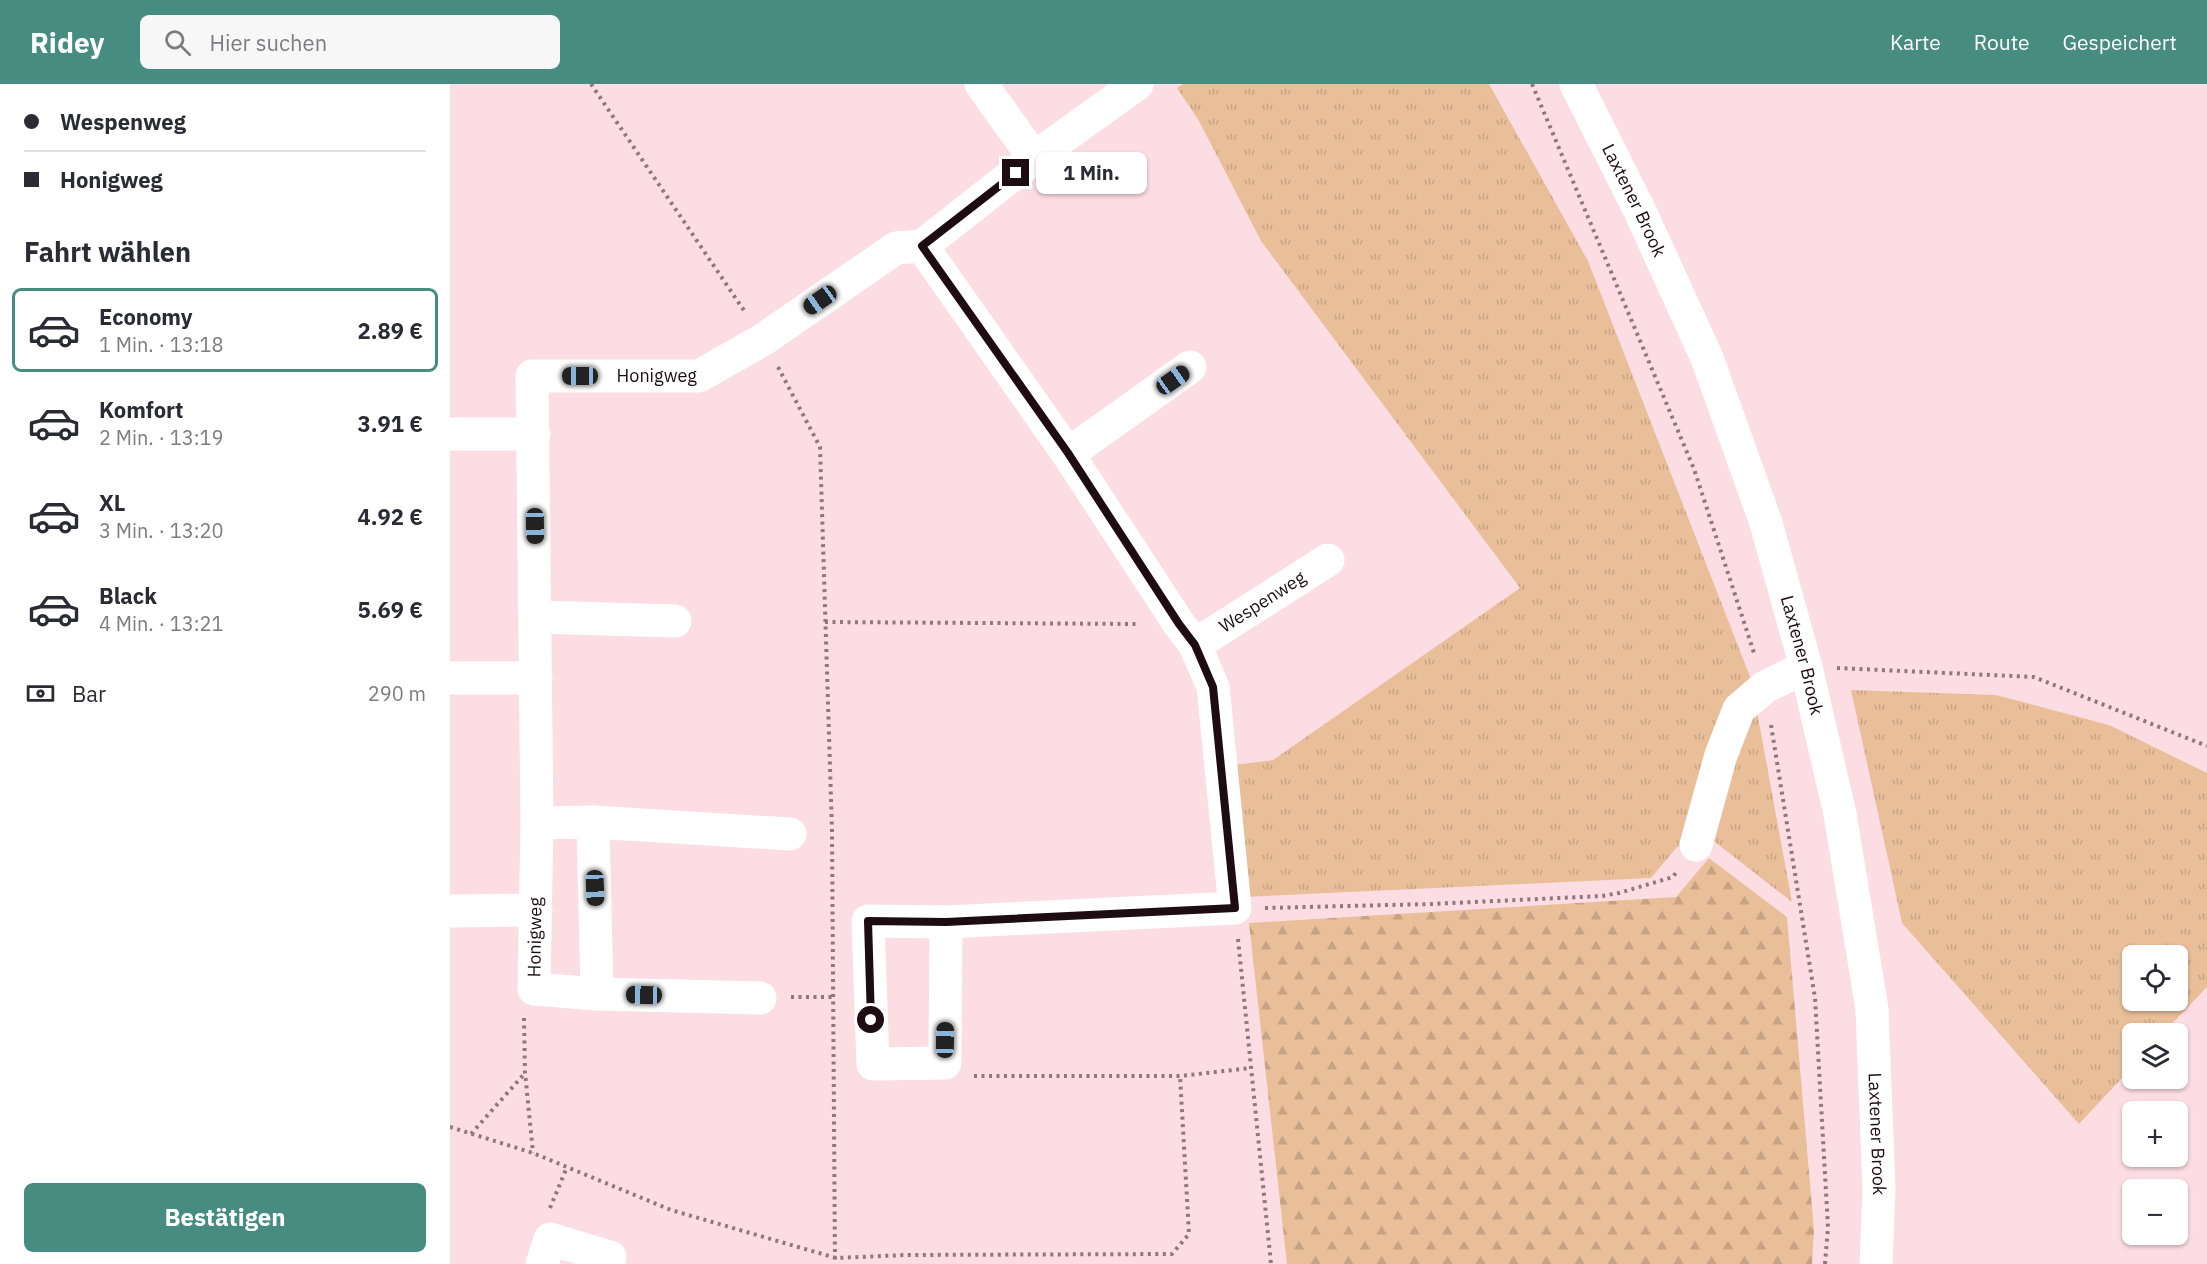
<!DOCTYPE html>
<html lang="de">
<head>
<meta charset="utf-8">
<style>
	:root { --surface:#fff; --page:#f7f7f7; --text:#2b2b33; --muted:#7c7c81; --line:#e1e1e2; --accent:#478c81 }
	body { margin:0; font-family:"IBM Plex Sans",sans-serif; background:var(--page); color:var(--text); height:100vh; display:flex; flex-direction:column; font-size:22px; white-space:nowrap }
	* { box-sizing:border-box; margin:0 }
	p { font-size:20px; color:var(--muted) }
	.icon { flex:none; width:33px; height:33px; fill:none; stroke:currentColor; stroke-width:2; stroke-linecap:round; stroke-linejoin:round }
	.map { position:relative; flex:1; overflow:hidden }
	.panel { display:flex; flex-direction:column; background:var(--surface); width:450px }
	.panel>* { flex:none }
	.banner { display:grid; align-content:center; height:132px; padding:0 24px; background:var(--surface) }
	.fabs { position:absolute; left:1672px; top:861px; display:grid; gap:12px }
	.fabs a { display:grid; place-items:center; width:66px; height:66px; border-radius:9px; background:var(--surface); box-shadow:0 2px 4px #0004; font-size:30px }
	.end { position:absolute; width:27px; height:27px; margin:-14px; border:8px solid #1d0c11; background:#fff; box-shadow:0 0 0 3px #fff }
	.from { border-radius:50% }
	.bubble { position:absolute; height:42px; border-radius:9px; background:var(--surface); box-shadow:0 2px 4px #0004; font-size:20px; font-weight:700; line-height:42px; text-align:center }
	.car { position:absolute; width:18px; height:36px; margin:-18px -9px; border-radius:8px; box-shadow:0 0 4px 2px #0007; background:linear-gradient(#222 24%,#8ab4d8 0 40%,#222 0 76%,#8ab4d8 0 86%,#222 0) }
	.banner b { display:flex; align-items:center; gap:21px; height:57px; font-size:22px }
	.banner b+b { border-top:2px solid var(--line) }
	.banner i { width:15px; height:15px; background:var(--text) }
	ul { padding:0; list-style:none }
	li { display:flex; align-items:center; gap:18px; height:84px; margin:0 12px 9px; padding:0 12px; border:3px solid transparent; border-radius:9px }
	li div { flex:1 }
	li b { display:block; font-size:22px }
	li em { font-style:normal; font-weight:700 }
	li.current { border-color:var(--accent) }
	li>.icon { width:54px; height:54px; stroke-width:1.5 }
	h2 { padding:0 24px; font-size:27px; line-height:72px }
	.pay { display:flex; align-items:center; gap:15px; height:66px; padding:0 24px; font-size:22px }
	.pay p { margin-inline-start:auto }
	.button { display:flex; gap:12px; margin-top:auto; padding:12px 24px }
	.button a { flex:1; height:69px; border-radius:9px; background:var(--accent); color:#fff; font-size:24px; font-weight:700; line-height:69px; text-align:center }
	header { display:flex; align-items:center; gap:36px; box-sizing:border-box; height:84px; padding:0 30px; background:var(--accent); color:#fff }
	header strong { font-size:28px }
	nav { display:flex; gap:33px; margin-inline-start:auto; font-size:21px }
	.search { width:420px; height:54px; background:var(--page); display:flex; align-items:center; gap:15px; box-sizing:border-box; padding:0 21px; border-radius:9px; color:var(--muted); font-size:22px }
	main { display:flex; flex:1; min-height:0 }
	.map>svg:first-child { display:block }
</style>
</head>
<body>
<header>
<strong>Ridey</strong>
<div class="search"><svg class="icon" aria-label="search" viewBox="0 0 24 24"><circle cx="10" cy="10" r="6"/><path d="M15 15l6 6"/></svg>Hier suchen</div>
<nav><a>Karte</a><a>Route</a><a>Gespeichert</a></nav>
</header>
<main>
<section class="panel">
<div class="banner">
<b><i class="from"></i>Wespenweg</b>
<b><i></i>Honigweg</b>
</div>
<h2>Fahrt wählen</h2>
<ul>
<li class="current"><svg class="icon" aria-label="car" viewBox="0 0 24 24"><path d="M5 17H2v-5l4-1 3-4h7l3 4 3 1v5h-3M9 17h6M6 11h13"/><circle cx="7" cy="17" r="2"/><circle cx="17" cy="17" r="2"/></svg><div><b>Economy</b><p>1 Min. · 13:18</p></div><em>2.89 €</em></li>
<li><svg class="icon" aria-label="car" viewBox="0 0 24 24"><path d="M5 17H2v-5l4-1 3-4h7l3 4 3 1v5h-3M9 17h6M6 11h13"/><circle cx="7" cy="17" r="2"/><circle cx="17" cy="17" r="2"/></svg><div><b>Komfort</b><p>2 Min. · 13:19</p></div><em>3.91 €</em></li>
<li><svg class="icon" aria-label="car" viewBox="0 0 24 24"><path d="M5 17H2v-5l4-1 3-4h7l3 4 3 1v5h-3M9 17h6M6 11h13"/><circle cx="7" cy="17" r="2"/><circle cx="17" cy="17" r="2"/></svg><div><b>XL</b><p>3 Min. · 13:20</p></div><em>4.92 €</em></li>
<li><svg class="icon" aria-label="car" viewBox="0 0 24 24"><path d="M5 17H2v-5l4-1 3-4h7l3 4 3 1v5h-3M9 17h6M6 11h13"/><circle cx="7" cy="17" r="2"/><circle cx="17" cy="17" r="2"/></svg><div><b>Black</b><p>4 Min. · 13:21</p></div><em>5.69 €</em></li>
</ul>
<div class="pay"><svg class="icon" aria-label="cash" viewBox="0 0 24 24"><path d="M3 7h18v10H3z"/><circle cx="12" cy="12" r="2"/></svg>Bar<p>290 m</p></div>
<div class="button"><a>Bestätigen</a></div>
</section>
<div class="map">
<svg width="1757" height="1180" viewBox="0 0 1757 1180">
	<defs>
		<pattern id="grass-tufts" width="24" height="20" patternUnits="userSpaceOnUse" patternTransform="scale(1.5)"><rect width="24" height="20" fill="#e9bf9a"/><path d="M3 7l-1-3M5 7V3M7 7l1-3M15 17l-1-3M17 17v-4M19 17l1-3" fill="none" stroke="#c7a384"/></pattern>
		<pattern id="forest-firs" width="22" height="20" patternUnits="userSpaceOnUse" patternTransform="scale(1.5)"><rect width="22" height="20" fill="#e9bf9a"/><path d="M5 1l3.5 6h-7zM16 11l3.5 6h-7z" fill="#c7a384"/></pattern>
	</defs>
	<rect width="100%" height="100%" fill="#fddde4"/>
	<!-- grass -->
	<path fill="url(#grass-tufts)" fill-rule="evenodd" d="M 733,0 L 1039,0 L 1138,177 L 1301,595 L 1342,818 L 1265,758 L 1227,763 L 1201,794 L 794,813 L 777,682 L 823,676 L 1070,504 L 811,157 L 749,37 L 727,4 Z
		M 1401,606 L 1546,611 L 1659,641 L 1757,689 L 1757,903 L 1713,949 L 1683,950 L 1683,982 L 1629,1040 L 1452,839 ZM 1683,872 L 1728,872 L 1728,916 L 1683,916 Z"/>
	<!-- forest -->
	<path fill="url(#forest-firs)" d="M 1259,774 L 1337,833 L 1364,1146 L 1362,1180 L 837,1180 L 799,839 L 1226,813 Z"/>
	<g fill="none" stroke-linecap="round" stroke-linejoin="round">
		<!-- path -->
		<path stroke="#8f777d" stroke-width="4" stroke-dasharray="3 4.5" stroke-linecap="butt" d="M 141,0 L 295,228
			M 1082,0 L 1244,385 L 1305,572
			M 328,283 L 370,363 L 382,747 L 385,1180
			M 375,538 L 689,540
			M 1387,584 L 1584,593 L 1757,662
			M 1321,641 L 1365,914 L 1378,1143 L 1375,1180
			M 815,824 L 981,820 L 1152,812 L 1169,809 L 1223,793 L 1227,787
			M 788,855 L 821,1180
			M 341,913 L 384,913
			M 74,934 L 75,988 L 83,1069
			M 524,992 L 730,992 L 801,984
			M 0,1043 L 83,1069 L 221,1126 L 386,1174 L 455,1171 L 722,1170 L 739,1150 L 730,992
			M 21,1050 L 75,989
			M 100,1124 L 117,1083"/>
		<!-- minor -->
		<g stroke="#fff" stroke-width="33">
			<path d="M 531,0 L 584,74"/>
			<path id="s1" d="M 1126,0 L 1189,125 L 1257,274 L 1316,439 L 1356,583 L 1390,730 L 1422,925 L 1429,1105 L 1426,1180"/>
			<path d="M 472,162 L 618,370 L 729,540 L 745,561 L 763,603 L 785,824 L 496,838 L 418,837 L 423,980 L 495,979 L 496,838"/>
			<path d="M 0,350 L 84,350"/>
			<path d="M 618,370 L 740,283"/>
			<path d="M 86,533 L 225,537"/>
			<path id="s2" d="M 745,561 L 878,476"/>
			<path d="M 0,594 L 86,594"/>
			<path d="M 143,738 L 340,750"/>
			<path d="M 87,739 L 143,738 L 147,910"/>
			<path d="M 1246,761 L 1271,671 L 1289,625 L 1315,603 L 1356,583"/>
			<path d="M 0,827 L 86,826"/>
			<path id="s3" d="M 310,914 L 147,910 L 84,905 L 87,739 L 82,292 L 249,292 L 314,255 L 446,164 L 472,162 L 584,74 L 687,0"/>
			<path d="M 92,1180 L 100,1155 L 160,1173 L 157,1180"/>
		</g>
	</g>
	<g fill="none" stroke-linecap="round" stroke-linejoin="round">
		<!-- route -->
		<path stroke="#1d0c11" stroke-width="8" d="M 421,936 L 418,837 L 496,838 L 785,824 L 763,603 L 745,561 L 729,540 L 618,369 L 472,162 L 566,89"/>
	</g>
	<g text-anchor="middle" stroke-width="6" stroke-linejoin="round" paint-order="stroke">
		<!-- street labels -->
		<g font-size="18" fill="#1d0c11" stroke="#fff">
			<text dy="6" stroke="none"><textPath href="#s1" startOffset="130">Laxtener Brook</textPath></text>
			<text dy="6" stroke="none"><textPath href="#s3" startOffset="964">Honigweg</textPath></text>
			<text dy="6" stroke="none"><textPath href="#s2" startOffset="80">Wespenweg</textPath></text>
			<text dy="6" stroke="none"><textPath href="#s1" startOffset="616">Laxtener Brook</textPath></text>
			<text dy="6" stroke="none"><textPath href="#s3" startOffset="278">Honigweg</textPath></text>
			<text dy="6" stroke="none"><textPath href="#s1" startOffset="1102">Laxtener Brook</textPath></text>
		</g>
	</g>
</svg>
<div class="fabs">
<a><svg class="icon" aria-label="locate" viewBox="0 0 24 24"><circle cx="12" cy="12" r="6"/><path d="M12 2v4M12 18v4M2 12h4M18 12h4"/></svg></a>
<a><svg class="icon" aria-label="layers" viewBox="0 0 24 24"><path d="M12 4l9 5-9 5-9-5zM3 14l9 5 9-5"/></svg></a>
<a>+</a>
<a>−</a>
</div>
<i class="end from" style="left:421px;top:936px"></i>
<i class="end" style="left:566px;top:89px"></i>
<div class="bubble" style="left:586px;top:68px;width:111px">1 Min.</div>
<i class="car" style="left:370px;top:216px;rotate:235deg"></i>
<i class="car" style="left:130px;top:292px;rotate:270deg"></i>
<i class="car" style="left:723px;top:296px;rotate:55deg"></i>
<i class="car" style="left:85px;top:442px;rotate:179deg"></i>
<i class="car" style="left:145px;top:804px;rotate:178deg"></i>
<i class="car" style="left:194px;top:911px;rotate:271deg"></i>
<i class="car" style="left:495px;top:956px;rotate:1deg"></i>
</div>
</main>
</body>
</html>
